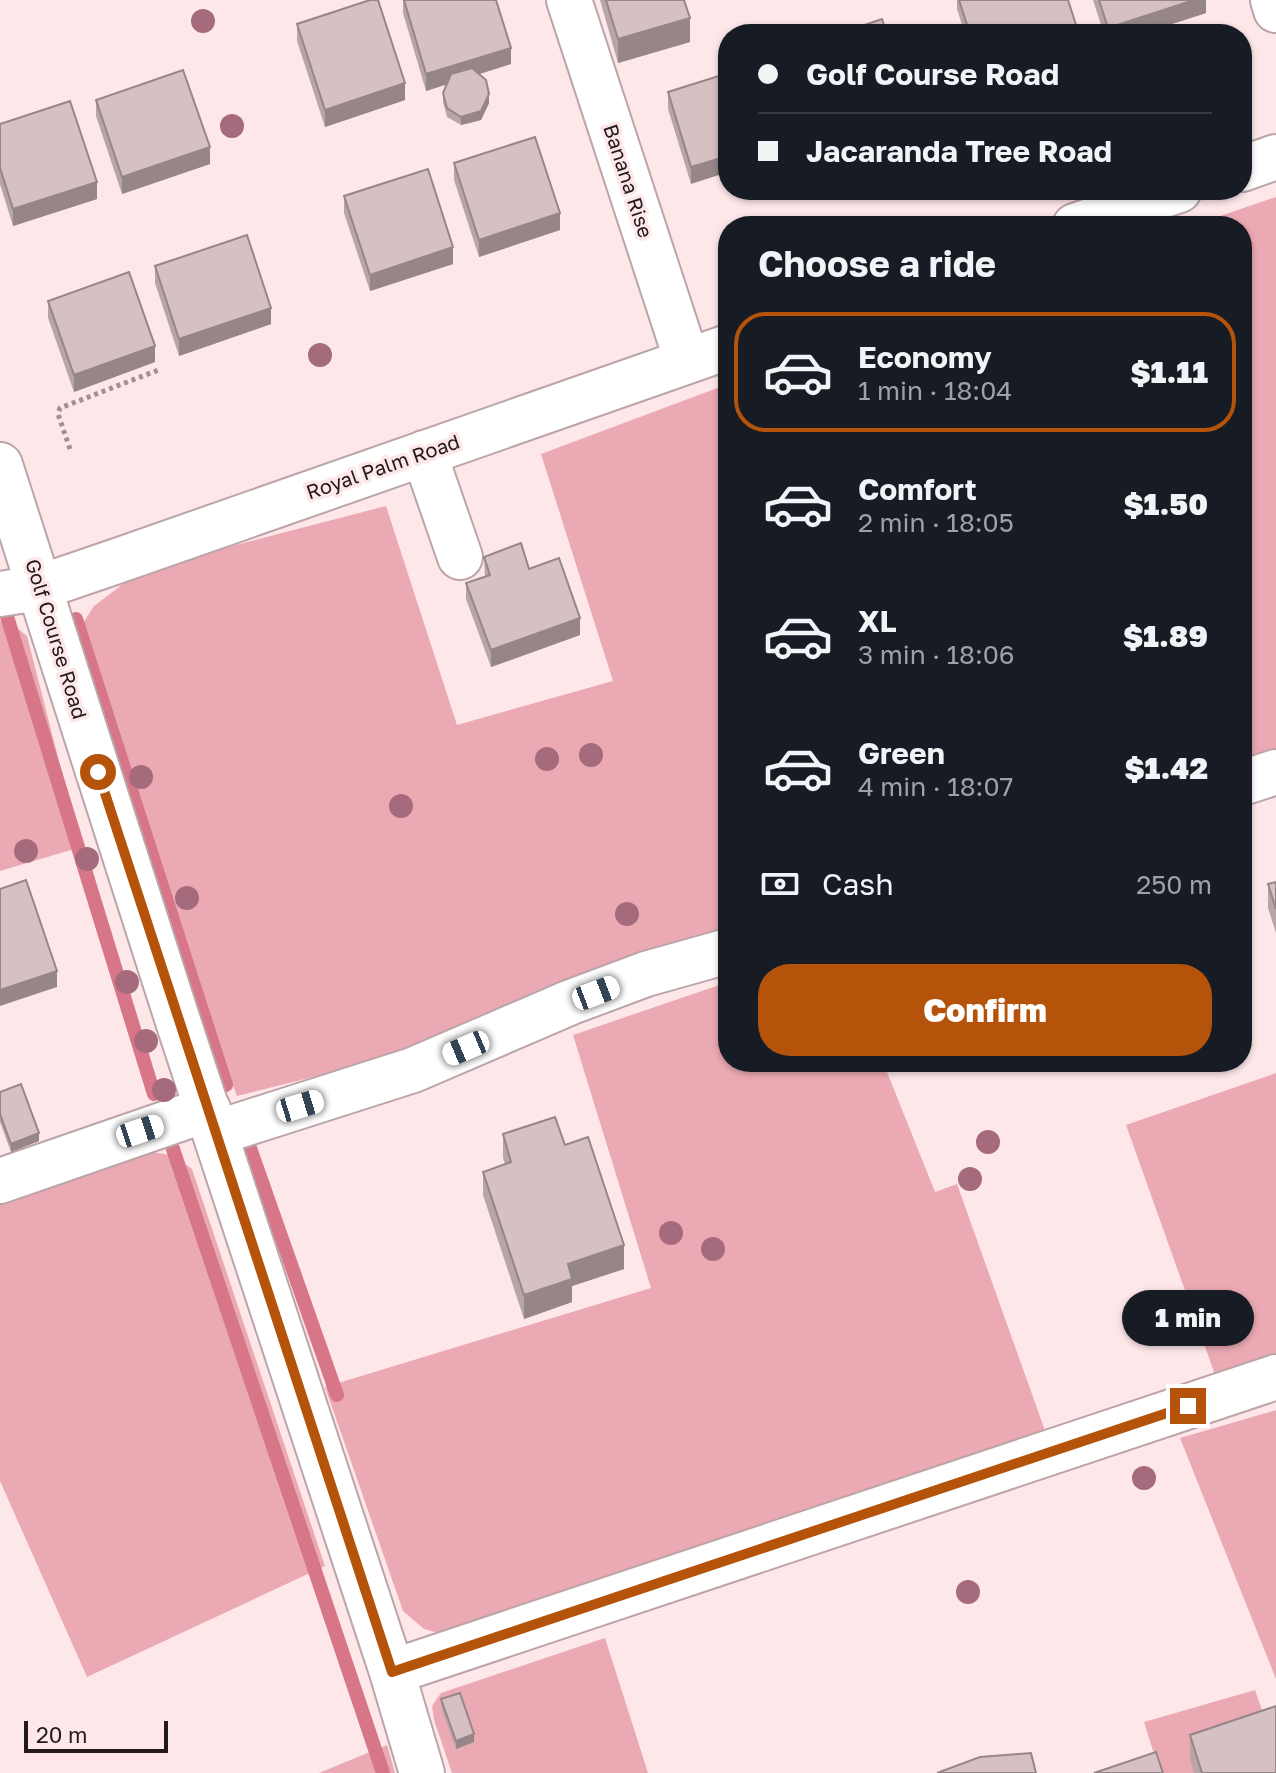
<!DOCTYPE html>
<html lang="en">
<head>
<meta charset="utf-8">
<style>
	:root { --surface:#171b24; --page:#20242c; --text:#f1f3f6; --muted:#9ea1a6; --line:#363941; --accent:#b45309 }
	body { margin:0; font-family:"Golos Text",sans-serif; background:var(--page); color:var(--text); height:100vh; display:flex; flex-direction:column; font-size:30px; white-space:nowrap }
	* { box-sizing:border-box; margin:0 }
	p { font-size:26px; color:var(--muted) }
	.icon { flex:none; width:44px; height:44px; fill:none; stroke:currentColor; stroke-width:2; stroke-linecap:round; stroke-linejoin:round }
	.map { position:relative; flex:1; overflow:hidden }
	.side { position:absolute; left:718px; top:216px; width:534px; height:856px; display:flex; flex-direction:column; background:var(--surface); border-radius:32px; box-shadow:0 2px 6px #0004 }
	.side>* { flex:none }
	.hud { position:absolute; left:718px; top:24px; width:534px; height:176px; border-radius:32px; box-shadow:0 2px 6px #0004; display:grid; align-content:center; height:176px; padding:0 40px; background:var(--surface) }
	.scale { position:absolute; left:24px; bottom:20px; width:144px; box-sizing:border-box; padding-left:8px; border:4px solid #21191a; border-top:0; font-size:22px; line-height:28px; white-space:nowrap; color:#21191a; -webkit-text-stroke:6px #fee7e9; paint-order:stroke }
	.end { position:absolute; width:36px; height:36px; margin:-18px; border:10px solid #b45309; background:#fff; box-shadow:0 0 0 4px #fff }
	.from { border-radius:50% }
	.bubble { position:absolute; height:56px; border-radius:28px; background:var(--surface); box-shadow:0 2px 6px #0004; font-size:26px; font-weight:800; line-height:56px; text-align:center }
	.car { position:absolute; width:24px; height:48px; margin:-24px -12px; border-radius:10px; box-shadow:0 0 6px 2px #0007; background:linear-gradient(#fff 24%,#345 0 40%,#fff 0 76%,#345 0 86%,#fff 0) }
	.hud b { display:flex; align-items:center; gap:28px; height:76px; font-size:30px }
	.hud b+b { border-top:2px solid var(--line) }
	.hud i { width:20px; height:20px; background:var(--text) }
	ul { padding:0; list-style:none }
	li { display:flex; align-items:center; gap:24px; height:120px; margin:0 16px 12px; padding:0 24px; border:4px solid transparent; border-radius:32px }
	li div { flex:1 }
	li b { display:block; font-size:30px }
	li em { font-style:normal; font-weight:800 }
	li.on { border-color:var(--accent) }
	li>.icon { width:72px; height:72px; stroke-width:1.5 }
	h2 { padding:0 40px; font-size:36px; line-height:96px }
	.pay { display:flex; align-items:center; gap:20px; height:88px; padding:0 40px; font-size:30px }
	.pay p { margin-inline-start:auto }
	.cta { display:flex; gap:16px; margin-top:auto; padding:16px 40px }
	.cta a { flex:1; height:92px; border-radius:32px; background:var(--accent); color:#fff; font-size:32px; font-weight:800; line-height:92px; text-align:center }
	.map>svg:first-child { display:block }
</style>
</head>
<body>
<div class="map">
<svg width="1276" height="1773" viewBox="0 0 1276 1773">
	<rect width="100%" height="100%" fill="#fee7e9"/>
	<!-- green -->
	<path fill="#eba9b3" d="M 1276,197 L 1276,756 L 1242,767 L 1242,226 L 1191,226 Z
		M 728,384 L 728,939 L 353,1067 L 237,1096 L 143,850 L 73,639 L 94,606 L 123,584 L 228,547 L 386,506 L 457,725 L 613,681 L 541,454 Z
		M 0,621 L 10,622 L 27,636 L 81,847 L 0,871 Z
		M 728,982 L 728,1062 L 883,1062 L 935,1192 L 957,1184 L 1048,1439 L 453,1637 L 424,1629 L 403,1611 L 325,1387 L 651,1288 L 573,1035 Z
		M 1276,1073 L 1276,1363 L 1218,1383 L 1126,1125 Z
		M 150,1152 L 173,1155 L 192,1169 L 325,1566 L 87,1677 L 0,1481 L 0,1202 Z
		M 1276,1410 L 1276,1679 L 1180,1438 Z
		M 605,1638 L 648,1773 L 452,1773 L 434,1720 L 432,1706 L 441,1693 Z
		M 1255,1690 L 1276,1750 L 1276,1773 L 1160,1773 L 1144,1722 Z
		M 387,1745 L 395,1773 L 319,1773 Z"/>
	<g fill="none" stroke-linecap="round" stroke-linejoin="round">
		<!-- stream -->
		<path stroke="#d67688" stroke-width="14" d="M 1,597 L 154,1094
			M 76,619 L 226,1085
			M 250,1148 L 337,1395
			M 173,1149 L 383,1773"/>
		<!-- minor casing -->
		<g stroke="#bba5a8" stroke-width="48">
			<path id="minor" d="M 569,0 L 687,361
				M 1273,0 L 1276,10
				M 1242,169 L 1276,157
				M 1075,226 L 1179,190
				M 424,453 L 460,557
				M 0,465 L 176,1015 L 392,1672 L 422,1773
				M 0,594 L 38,588 L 117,561 L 728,347
				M 1242,783 L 1276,772
				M 216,1133 L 413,1070 L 571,1002 L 646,974 L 728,951
				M 0,1181 L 208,1109
				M 392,1672 L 1276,1377"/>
		</g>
		<!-- path -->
		<path stroke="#a19091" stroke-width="5" stroke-dasharray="4 4" stroke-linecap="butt" d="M 70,449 L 58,414 L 60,408 L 161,369"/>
		<!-- minor -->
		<use href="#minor" stroke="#fff" stroke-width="44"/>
	</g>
	<!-- trees -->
	<g fill="#a66a7d">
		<circle cx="203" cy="21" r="12"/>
		<circle cx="232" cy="126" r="12"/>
		<circle cx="320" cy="355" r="12"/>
		<circle cx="591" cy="755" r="12"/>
		<circle cx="547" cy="759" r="12"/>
		<circle cx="141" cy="777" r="12"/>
		<circle cx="401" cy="806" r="12"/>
		<circle cx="26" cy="851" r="12"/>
		<circle cx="87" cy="859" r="12"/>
		<circle cx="187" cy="898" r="12"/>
		<circle cx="627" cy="914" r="12"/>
		<circle cx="127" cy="982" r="12"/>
		<circle cx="146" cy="1041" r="12"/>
		<circle cx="164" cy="1090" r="12"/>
		<circle cx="988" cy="1142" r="12"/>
		<circle cx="970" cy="1179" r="12"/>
		<circle cx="671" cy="1233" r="12"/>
		<circle cx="713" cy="1249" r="12"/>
		<circle cx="1144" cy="1478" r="12"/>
		<circle cx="968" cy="1592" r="12"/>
	</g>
	<!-- wall -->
	<path fill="#b8a5a8" d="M 403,0 L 496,0 L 511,64 L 479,74 L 489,103 L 481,120 L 461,125 L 447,117 L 443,102 L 443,93 L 447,84 L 426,91 L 403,13 Z
		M 600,0 L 684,0 L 690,42 L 618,63 Z
		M 957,0 L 1068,0 L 1079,34 L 965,34 L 957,9 Z
		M 1093,0 L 1206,0 L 1206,13 L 1141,34 L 1104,34 Z
		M 297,24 L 405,100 L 325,127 L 297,41 Z
		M 728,73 L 691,184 L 668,109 L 668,92 Z
		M 96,100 L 210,164 L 122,194 L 96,116 Z
		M 0,124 L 97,199 L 13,226 L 0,184 Z
		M 454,163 L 560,230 L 479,257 L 454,180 Z
		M 344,196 L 453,264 L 370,291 L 344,213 Z
		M 155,266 L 271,324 L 179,356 L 155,283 Z
		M 48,301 L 155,362 L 74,392 L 48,318 Z
		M 484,557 L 529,569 L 580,635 L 491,667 L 466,599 L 466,583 L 485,576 Z
		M 1276,882 L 1276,933 L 1268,908 L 1268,884 Z
		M 0,1092 L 39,1141 L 11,1152 L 0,1122 Z
		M 503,1134 L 565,1145 L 624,1269 L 572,1286 L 572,1302 L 524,1319 L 483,1195 L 483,1172 L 505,1164 L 503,1158 Z
		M 441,1699 L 474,1742 L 456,1749 L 441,1707 Z
		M 1190,1735 L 1276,1773 L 1194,1773 L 1190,1759 Z"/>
	<!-- shaded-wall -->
	<path fill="#968688" d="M 1194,0 L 1206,0 L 1206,13 L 1141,34 L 1108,34 L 1108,28 Z
		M 690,18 L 690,42 L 618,63 L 618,39 Z
		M 511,48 L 511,64 L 426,91 L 426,74 Z
		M 405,83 L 405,100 L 325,127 L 325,110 Z
		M 489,94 L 489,103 L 481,120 L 461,125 L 461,117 Z
		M 210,147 L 210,164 L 122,194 L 122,177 Z
		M 728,156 L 728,172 L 691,184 L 691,167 Z
		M 97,182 L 97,199 L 13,226 L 13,209 Z
		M 560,213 L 560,230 L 479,257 L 479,240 Z
		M 453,247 L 453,264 L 370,291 L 370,275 Z
		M 271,308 L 271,324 L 179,356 L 179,339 Z
		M 155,346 L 155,362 L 74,392 L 74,375 Z
		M 580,618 L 580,635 L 491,667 L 491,650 Z
		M 57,971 L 57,987 L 0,1006 L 0,990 Z
		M 39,1133 L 39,1141 L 11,1152 L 11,1144 Z
		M 624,1245 L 624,1269 L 572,1286 L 572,1302 L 524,1319 L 524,1295 L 568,1264 Z
		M 474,1734 L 474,1742 L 456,1749 L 456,1741 Z"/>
	<!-- building -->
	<path fill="#d6c0c3" stroke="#968688" stroke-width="2" d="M 370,0 L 378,0 L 405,83 L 325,110 L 297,24 Z
		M 404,0 L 496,0 L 511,48 L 426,74 Z
		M 606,0 L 684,0 L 690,18 L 618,39 Z
		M 959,0 L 1068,0 L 1079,34 L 970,34 Z
		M 1099,0 L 1194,0 L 1108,28 Z
		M 882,19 L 887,34 L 838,34 Z
		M 472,68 L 486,80 L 489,94 L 481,111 L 461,117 L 447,108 L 443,93 L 451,74 Z
		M 183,70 L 210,147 L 122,177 L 96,100 Z
		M 728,73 L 728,156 L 691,167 L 668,92 Z
		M 70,101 L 97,182 L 13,209 L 0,168 L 0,124 Z
		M 535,137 L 560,213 L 479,240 L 454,163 Z
		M 428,169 L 453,247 L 370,275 L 344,196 Z
		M 247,235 L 271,308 L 179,339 L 155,266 Z
		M 129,272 L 155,346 L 74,375 L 48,301 Z
		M 521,543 L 529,569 L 559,558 L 580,618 L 491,650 L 466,583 L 490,575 L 484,557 Z
		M 26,880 L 57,971 L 0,990 L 0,889 Z
		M 1276,882 L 1276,909 L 1268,884 Z
		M 21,1084 L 39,1133 L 11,1144 L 0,1114 L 0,1092 Z
		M 555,1117 L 565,1145 L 588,1137 L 624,1245 L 568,1264 L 572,1279 L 524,1295 L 483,1172 L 511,1162 L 503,1134 Z
		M 460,1693 L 474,1734 L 456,1741 L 441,1699 Z
		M 1276,1706 L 1276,1773 L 1202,1773 L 1190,1735 Z
		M 1156,1752 L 1163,1773 L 1094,1773 Z
		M 1031,1753 L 1036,1773 L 937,1773 L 980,1757 Z"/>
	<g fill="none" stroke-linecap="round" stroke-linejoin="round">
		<!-- route -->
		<path stroke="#b45309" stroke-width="10" d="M 98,772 L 392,1672 L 1188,1406"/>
	</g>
	<g text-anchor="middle" stroke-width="7" stroke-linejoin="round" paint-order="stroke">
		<!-- street labels -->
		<g font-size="20" fill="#21191a" stroke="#fee7e9">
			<text transform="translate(628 181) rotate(72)" y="7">Banana Rise</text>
			<text transform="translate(383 467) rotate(-19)" y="7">Royal Palm Road</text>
			<text transform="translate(56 639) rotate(73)" y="7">Golf Course Road</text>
		</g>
	</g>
</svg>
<div class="scale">20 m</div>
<i class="end from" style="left:98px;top:772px"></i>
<i class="end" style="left:1188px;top:1406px"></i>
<div class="bubble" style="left:1122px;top:1290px;width:132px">1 min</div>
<i class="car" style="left:596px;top:993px;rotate:69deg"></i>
<i class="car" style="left:466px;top:1048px;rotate:247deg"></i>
<i class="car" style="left:300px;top:1106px;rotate:73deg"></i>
<i class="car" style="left:140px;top:1131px;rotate:72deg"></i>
<div class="hud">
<b><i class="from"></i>Golf Course Road</b>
<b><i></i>Jacaranda Tree Road</b>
</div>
<section class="side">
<h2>Choose a ride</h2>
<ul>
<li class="on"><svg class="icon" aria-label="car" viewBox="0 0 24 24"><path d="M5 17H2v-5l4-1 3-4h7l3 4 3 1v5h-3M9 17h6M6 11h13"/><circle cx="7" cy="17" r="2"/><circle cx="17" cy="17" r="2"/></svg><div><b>Economy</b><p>1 min · 18:04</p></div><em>$1.11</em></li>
<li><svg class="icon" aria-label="car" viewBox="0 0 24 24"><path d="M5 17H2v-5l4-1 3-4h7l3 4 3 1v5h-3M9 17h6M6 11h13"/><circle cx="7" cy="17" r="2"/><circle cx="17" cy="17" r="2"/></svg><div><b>Comfort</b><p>2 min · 18:05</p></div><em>$1.50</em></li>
<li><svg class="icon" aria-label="car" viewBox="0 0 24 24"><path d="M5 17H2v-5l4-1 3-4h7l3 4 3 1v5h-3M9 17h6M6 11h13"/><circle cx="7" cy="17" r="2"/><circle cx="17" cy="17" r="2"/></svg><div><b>XL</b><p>3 min · 18:06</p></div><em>$1.89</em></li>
<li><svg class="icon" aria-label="car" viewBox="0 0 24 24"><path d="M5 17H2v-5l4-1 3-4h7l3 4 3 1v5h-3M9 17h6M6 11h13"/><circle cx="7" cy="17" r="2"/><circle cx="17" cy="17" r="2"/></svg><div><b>Green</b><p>4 min · 18:07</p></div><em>$1.42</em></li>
</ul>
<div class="pay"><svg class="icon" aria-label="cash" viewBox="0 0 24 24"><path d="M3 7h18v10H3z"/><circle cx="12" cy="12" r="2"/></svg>Cash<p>250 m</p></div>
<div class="cta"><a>Confirm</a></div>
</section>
</div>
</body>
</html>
